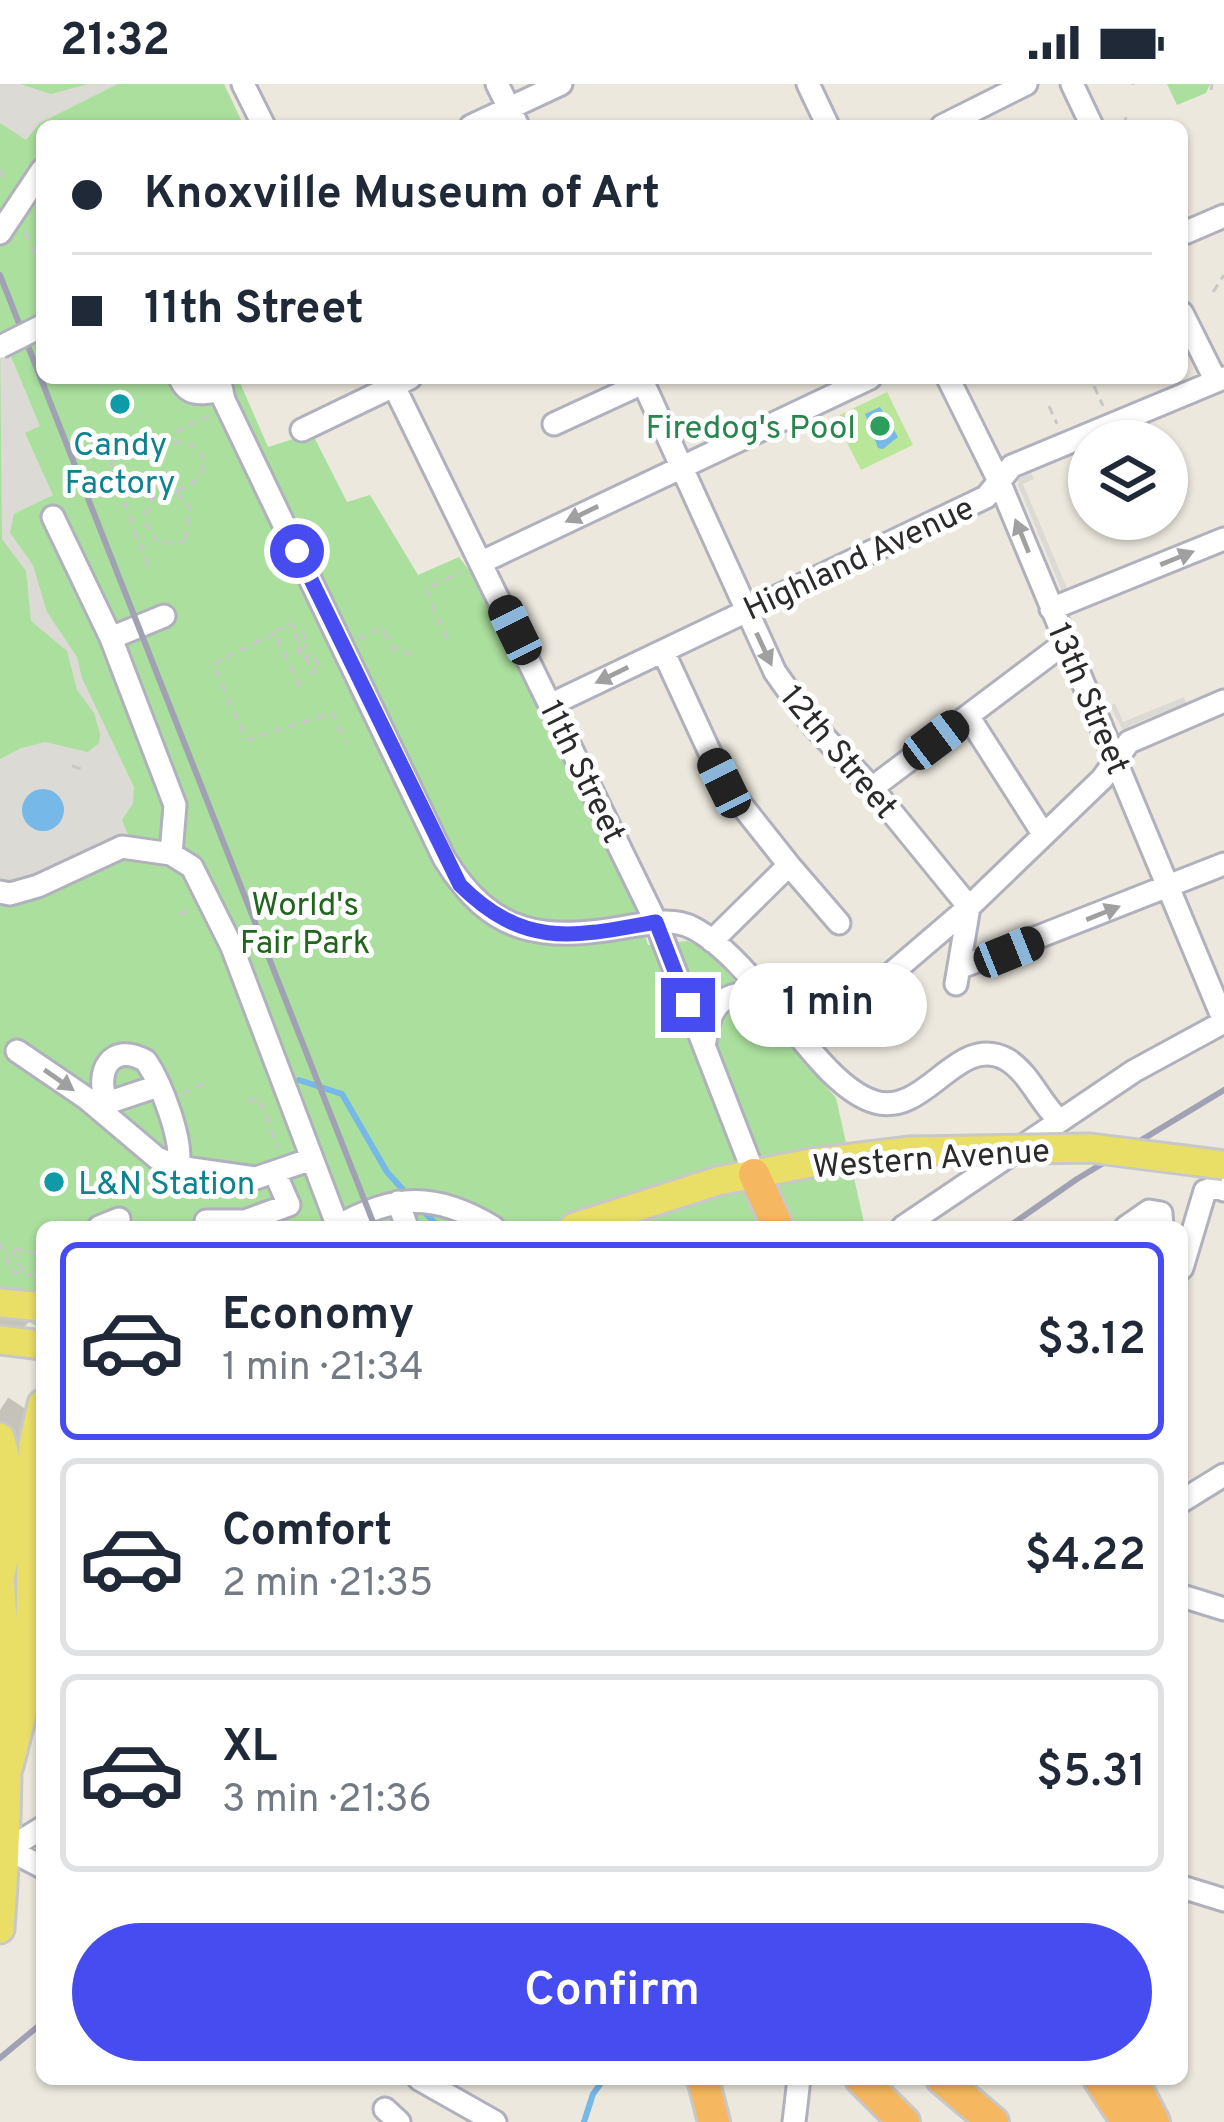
<!DOCTYPE html>
<html lang="en">
<head>
<meta charset="utf-8">
<style>
	:root { --surface:#fff; --page:#f6f6f7; --text:#1f2937; --muted:#747a83; --line:#e0e1e3; --accent:#474cf0 }
	body { margin:0; font-family:Overpass,sans-serif; background:var(--page); color:var(--text); height:100vh; display:flex; flex-direction:column; font-size:45px; white-space:nowrap }
	* { box-sizing:border-box; margin:0 }
	p { font-size:39px; color:var(--muted) }
	.icon { flex:none; width:66px; height:66px; fill:none; stroke:currentColor; stroke-width:2; stroke-linecap:round; stroke-linejoin:round }
	.map { position:relative; flex:1; overflow:hidden }
	.side { position:absolute; left:36px; top:1137px; width:1152px; height:864px; display:flex; flex-direction:column; background:var(--surface); border-radius:18px; box-shadow:0 3px 9px #0004 }
	.side>* { flex:none }
	.top-card { position:absolute; left:36px; top:36px; width:1152px; height:264px; border-radius:18px; box-shadow:0 3px 9px #0004; display:grid; align-content:center; height:264px; padding:0 36px; background:var(--surface) }
	.tools { position:absolute; left:1068px; top:336px; display:grid; gap:24px }
	.tools a { display:grid; place-items:center; width:120px; height:120px; border-radius:50%; background:var(--surface); box-shadow:0 3px 9px #0004; font-size:60px }
	.end { position:absolute; width:54px; height:54px; margin:-27px; border:15px solid #474cf0; background:#fff; box-shadow:0 0 0 6px #fff }
	.from { border-radius:50% }
	.bubble { position:absolute; height:84px; border-radius:42px; background:var(--surface); box-shadow:0 3px 9px #0004; font-size:39px; font-weight:600; line-height:84px; text-align:center }
	.car { position:absolute; width:36px; height:72px; margin:-36px -18px; border-radius:15px; box-shadow:0 0 9px 3px #0007; background:linear-gradient(#222 24%,#8ab4d8 0 40%,#222 0 76%,#8ab4d8 0 86%,#222 0) }
	.top-card b { display:flex; align-items:center; gap:42px; height:114px; font-size:45px }
	.top-card b+b { border-top:3px solid var(--line) }
	.top-card i { width:30px; height:30px; background:var(--text) }
	ul { padding:21px 0 0; list-style:none }
	li { display:flex; align-items:center; gap:36px; height:198px; margin:0 24px 18px; padding:0 12px; border:6px solid var(--line); border-radius:18px }
	li div { flex:1 }
	li b { display:block; font-size:45px }
	li em { font-style:normal; font-weight:600 }
	li.active { border-color:var(--accent) }
	li>.icon { width:108px; height:108px; stroke-width:1.5 }
	.primary-button { display:flex; gap:24px; margin-top:auto; padding:24px 36px }
	.primary-button a { flex:1; height:138px; border-radius:72px; background:var(--accent); color:#fff; font-size:48px; font-weight:600; line-height:138px; text-align:center }
	.status { display:flex; justify-content:space-between; align-items:center; height:84px; padding:0 60px; background:var(--surface); direction:ltr }
	.status svg { height:33px; fill:currentColor }
	.map>svg:first-child { display:block }
</style>
</head>
<body>
<div class="status"><b>21:32</b><svg viewBox="0 0 49 12"><path d="M0 12V9h3v3zM5 12V6h3v6zM10 12V3h3v9zM15 12V0h3v12zM26 1h20v11H26zM47 4h2v5h-2z"/></svg></div>
<div class="map">
<svg width="1224" height="2038" viewBox="0 0 1224 2038">
	<rect width="100%" height="100%" fill="#ece8de"/>
	<!-- green -->
	<path fill="#aadf9d" d="M 0,0 L 224,0 L 244,42 L 42,42 L 42,294 L 238,294 L 268,363 L 312,349 L 347,418 L 370,411 L 418,491 L 459,473 L 474,493 L 627,801 L 648,861 L 687,857 L 707,865 L 836,1014 L 865,1143 L 42,1143 L 42,1245 L 0,1222 Z
		M 1167,0 L 1210,0 L 1206,9 L 1177,21 Z"/>
	<!-- pitch -->
	<path fill="#bae699" d="M 887,308 L 913,361 L 861,386 L 843,351 L 848,348 L 840,331 Z"/>
	<!-- plaza -->
	<path fill="#dcdad4" d="M 0,0 L 20,0 L 51,10 L 88,0 L 118,0 L 40,39 L 26,56 L 0,39 Z
		M 0,246 L 40,342 L 25,349 L 53,411 L 14,430 L 10,449 L 33,481 L 47,528 L 77,573 L 82,594 L 134,703 L 133,719 L 122,736 L 129,753 L 90,765 L 33,792 L 8,796 L 0,796 L 0,675 L 21,664 L 45,658 L 88,668 L 99,659 L 100,650 L 94,629 L 77,606 L 67,567 L 31,537 L 26,487 L 2,455 Z
		M 1031,389 L 1034,395 L 1023,400 L 1069,509 L 1064,512 L 1018,401 L 1018,395 Z
		M 1184,613 L 1186,619 L 1129,642 L 1130,647 L 1124,648 L 1110,622 L 1115,619 L 1123,638 Z"/>
	<!-- water -->
	<path fill="#76b8e8" d="M 880,323 L 898,353 L 883,365 L 878,364 L 865,330 Z
		M22 726a21 21 0 1 1 42 0a21 21 0 1 1-42 0Z"/>
	<g fill="none" stroke-linecap="round" stroke-linejoin="round">
		<!-- stream -->
		<path stroke="#76b8e8" stroke-width="6" d="M 299,996 L 342,1010 L 387,1088 L 407,1110
			M 420,1124 L 439,1143
			M 584,2038 L 593,2010 L 604,1995"/>
		<!-- highway-tunnel -->
		<path stroke="#c5c2ba" stroke-width="30" stroke-dasharray="30 15" stroke-linecap="butt" d="M 0,1225 L 42,1263
			M 0,1326 L 42,1354"/>
		<!-- minor casing -->
		<g stroke="#b1b1bd" stroke-width="27">
			<path id="minor" d="M 243,0 L 264,42
				M 497,0 L 518,42
				M 808,0 L 828,42
				M 1072,0 L 1092,42
				M 471,42 L 561,0
				M 942,42 L 1026,0
				M 0,149 L 42,86
				M 1182,150 L 1224,132
				M 1182,229 L 1216,297
				M 180,294 C 188,314 204,309 222,306
				M 219,294 L 224,316 L 444,774 C 492,853 545,858 631,842 C 651,839 674,834 693,844 C 761,880 816,1001 875,1018 C 926,1033 957,949 1006,975 C 1029,988 1040,1019 1059,1036
				M 390,294 L 656,838 L 754,1090
				M 641,294 L 775,588 L 812,640 L 872,704 L 969,823 L 956,900
				M 948,294 L 999,397 L 1224,937
				M 554,340 L 643,299
				M 302,346 L 410,294
				M 53,433 L 111,554 L 175,721 L 171,770
				M 482,478 L 870,294
				M 1051,525 L 1224,455
				M 111,554 L 164,532
				M 663,567 L 724,699 L 789,781 L 712,857
				M 552,620 L 986,413 L 1012,382 L 1224,294
				M 968,632 L 1044,751
				M 872,704 L 1066,558
				M 789,781 L 839,839
				M 0,808 L 10,810 L 38,802 L 122,763 L 171,770 L 192,783 L 232,863 L 338,1143
				M 959,884 L 1224,780
				M 844,930 L 969,823 L 1102,695 L 1129,658 L 1224,617
				M 705,957 C 711,916 723,910 763,907
				M 17,967 L 86,1014 L 157,1074 L 178,1083 L 256,1094 L 312,1075
				M 107,1019 C 94,988 111,957 146,977 C 161,999 184,1058 178,1083
				M 102,1026 L 107,1019 L 158,1002
				M 398,1118 L 407,1143
				M 206,1137 L 245,1137 L 289,1121 L 275,1089
				M 99,1143 L 119,1135
				M 336,1143 C 394,1110 435,1108 493,1143
				M 903,1143 L 1134,987 L 1224,938
				M 1126,1143 L 1149,1127 L 1161,1129 L 1162,1143
				M 1182,1184 L 1205,1107 L 1216,1103 L 1224,1106
				M 1182,1417 L 1224,1391
				M 1182,1512 L 1224,1525
				M 8,1765 L 42,1783
				M 0,1770 L 42,1744
				M 1182,1803 L 1224,1816
				M 419,1995 L 495,2038
				M 385,2025 L 399,2038
				M 794,2038 L 799,1995"/>
		</g>
		<!-- major casing -->
		<g stroke="#c8c8c8" stroke-width="33">
			<path id="major" d="M 574,1143 L 718,1097 L 811,1079 L 910,1067
				M 0,1219 L 42,1223
				M 0,1256 L 42,1261
				M 0,1353 C 16,1400 11,1447 0,1495
				M 0,1493 C 10,1611 9,1728 0,1845
				M 9,1682 L 29,1603 L 33,1360 L 42,1320"/>
		</g>
		<!-- highway casing -->
		<g stroke="#c8c8c8" stroke-width="36">
			<path id="highway" d="M 754,1090 L 778,1143
				M 703,1995 L 714,2038
				M 861,1995 L 904,2038
				M 942,1995 L 993,2038
				M 1099,1995 L 1127,2038
				M 1132,1995 L 1154,2038"/>
		</g>
		<!-- path -->
		<path stroke="#c8c8c8" stroke-width="3" stroke-dasharray="9 6" stroke-linecap="butt" d="M 1133,0 L 1133,1
			M 1211,6 L 1212,0
			M 1124,42 L 1127,29
			M 0,86 L 7,97
			M 25,148 L 42,185
			M 1213,208 L 1224,191
			M 1094,302 L 1103,322
			M 1049,322 L 1057,340
			M 161,356 L 163,361 C 188,351 217,369 197,395 C 186,409 166,405 152,414 L 144,437 L 158,458 L 177,460 L 186,457
			M 176,408 L 191,425 L 184,456
			M 148,482 L 111,380 L 208,332
			M 275,547 L 292,540 L 296,549
			M 294,550 L 301,565 L 308,561 L 303,549 L 295,553
			M 358,555 L 382,544 L 392,564 L 413,570
			M 447,555 L 426,505 L 461,488
			M 301,565 L 298,566 L 302,575 C 306,573 309,572 313,570 L 320,585 L 312,589 L 305,574
			M 300,603 L 275,549 L 213,580 L 247,656 L 332,629 L 346,659
			M 72,682 L 82,685
			M 179,831 L 192,825
			M 182,1010 L 203,1000
			M 248,1017 L 259,1014 L 278,1064
			M 0,1159 L 14,1189 L 42,1192
			M 23,1188 L 11,1164 L 42,1170"/>
		<!-- minor -->
		<use href="#minor" stroke="#fff" stroke-width="21"/>
		<!-- major -->
		<use href="#major" stroke="#e9de66" stroke-width="27"/>
		<!-- highway -->
		<use href="#highway" stroke="#f5b75f" stroke-width="30"/>
		<!-- rail -->
		<path stroke="#a1a1b4" stroke-width="6" d="M 0,191 L 375,1143
			M 1008,1143 L 1077,1095 L 1224,1006
			M 0,1974 L 42,1939"/>
		<!-- minor-bridge casing -->
		<g stroke="#b1b1bd" stroke-width="27" stroke-linecap="butt">
			<path id="minor-bridge" d="M 0,263 L 42,242"/>
		</g>
		<!-- major-bridge casing -->
		<g stroke="#c8c8c8" stroke-width="33" stroke-linecap="butt">
			<path id="major-bridge" d="M 910,1067 L 1090,1064 L 1224,1081"/>
		</g>
		<!-- minor-bridge -->
		<use href="#minor-bridge" stroke="#fff" stroke-width="21"/>
		<!-- major-bridge -->
		<use href="#major-bridge" stroke="#e9de66" stroke-width="27"/>
	</g>
	<!-- one-way arrows -->
	<defs><path id="oneway-solid" d="M-6-.8H1V-3.2L6.5 0L1 3.2V.8H-6Z" transform="scale(3)"/></defs>
	<g fill="#a0a0a0">
		<use href="#oneway-solid" transform="translate(582 430) rotate(154)"/>
		<use href="#oneway-solid" transform="translate(1022 452) rotate(-112)"/>
		<use href="#oneway-solid" transform="translate(1177 474) rotate(-22)"/>
		<use href="#oneway-solid" transform="translate(764 565) rotate(65)"/>
		<use href="#oneway-solid" transform="translate(612 591) rotate(154)"/>
		<use href="#oneway-solid" transform="translate(1103 829) rotate(-22)"/>
		<use href="#oneway-solid" transform="translate(59 996) rotate(35)"/>
	</g>
	<g fill="none" stroke-linecap="round" stroke-linejoin="round">
		<!-- route -->
		<path stroke="#474cf0" stroke-width="15" d="M 297,467 L 460,801 C 525,865 573,853 656,838 L 688,921"/>
	</g>
	<!-- markers -->
	<g fill="#0f9aa8" stroke="#fff" stroke-width="4.5">
		<circle cx="120" cy="320" r="12"/>
		<circle cx="54" cy="1098" r="12"/>
	</g>
	<circle fill="#2e9e5b" stroke="#fff" stroke-width="4.5" cx="880" cy="342" r="12"/>
	<g text-anchor="middle" stroke-width="10" stroke-linejoin="round" paint-order="stroke">
		<!-- leisure labels -->
		<g font-size="33" fill="#27864d" stroke="#fff" text-anchor="end">
			<text x="856" y="354">Firedog's Pool</text>
		</g>
		<!-- culture labels -->
		<g font-size="33" fill="#0d838f" stroke="#fff">
			<text x="120" y="371">Candy<tspan x="120" dy="38">Factory</tspan></text>
			<text x="78" y="1110" text-anchor="start">L&amp;N Station</text>
		</g>
		<!-- street labels -->
		<g font-size="33" fill="#2b2b2b" stroke="#fff">
			<text transform="translate(858 473) rotate(-25)" y="12">Highland Avenue</text>
			<text transform="translate(1090 614) rotate(67)" y="12">13th Street</text>
			<text transform="translate(840 667) rotate(50)" y="12">12th Street</text>
			<text transform="translate(584 687) rotate(64)" y="12">11th Street</text>
			<text transform="translate(931 1073) rotate(-4)" y="12">Western Avenue</text>
		</g>
		<!-- park labels -->
		<g font-size="33" fill="#22641e" stroke="#fff">
			<text x="305" y="831">World's<tspan x="305" dy="38">Fair Park</tspan></text>
		</g>
	</g>
</svg>
<div class="tools">
<a><svg class="icon" aria-label="layers" viewBox="0 0 24 24"><path d="M12 4l9 5-9 5-9-5zM3 14l9 5 9-5"/></svg></a>
</div>
<i class="end from" style="left:297px;top:467px"></i>
<i class="end" style="left:688px;top:921px"></i>
<div class="bubble" style="left:729px;top:879px;width:198px">1 min</div>
<i class="car" style="left:515px;top:546px;rotate:334deg"></i>
<i class="car" style="left:936px;top:656px;rotate:53deg"></i>
<i class="car" style="left:724px;top:699px;rotate:334deg"></i>
<i class="car" style="left:1009px;top:868px;rotate:68deg"></i>
<div class="top-card">
<b><i class="from"></i>Knoxville Museum of Art</b>
<b><i></i>11th Street</b>
</div>
<section class="side">
<ul>
<li class="active"><svg class="icon" aria-label="car" viewBox="0 0 24 24"><path d="M5 17H2v-5l4-1 3-4h7l3 4 3 1v5h-3M9 17h6M6 11h13"/><circle cx="7" cy="17" r="2"/><circle cx="17" cy="17" r="2"/></svg><div><b>Economy</b><p>1 min · 21:34</p></div><em>$3.12</em></li>
<li><svg class="icon" aria-label="car" viewBox="0 0 24 24"><path d="M5 17H2v-5l4-1 3-4h7l3 4 3 1v5h-3M9 17h6M6 11h13"/><circle cx="7" cy="17" r="2"/><circle cx="17" cy="17" r="2"/></svg><div><b>Comfort</b><p>2 min · 21:35</p></div><em>$4.22</em></li>
<li><svg class="icon" aria-label="car" viewBox="0 0 24 24"><path d="M5 17H2v-5l4-1 3-4h7l3 4 3 1v5h-3M9 17h6M6 11h13"/><circle cx="7" cy="17" r="2"/><circle cx="17" cy="17" r="2"/></svg><div><b>XL</b><p>3 min · 21:36</p></div><em>$5.31</em></li>
</ul>
<div class="primary-button"><a>Confirm</a></div>
</section>
</div>
</body>
</html>
